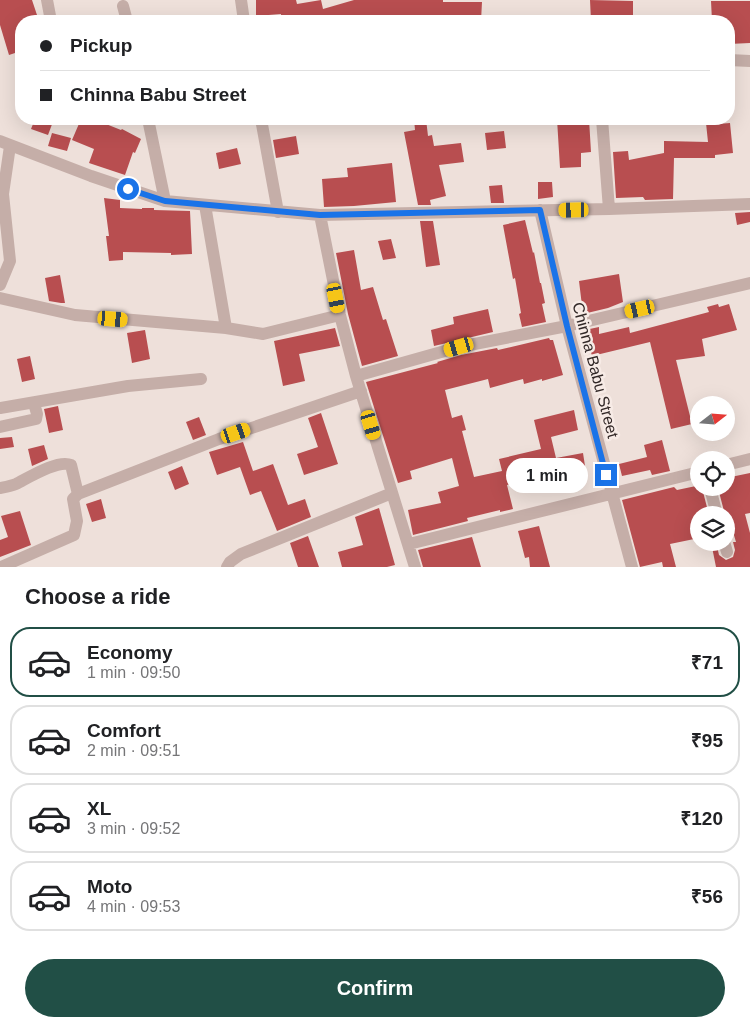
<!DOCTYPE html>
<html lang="en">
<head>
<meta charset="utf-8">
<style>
	:root { --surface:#fff; --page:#f2f2f2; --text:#202124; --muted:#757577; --line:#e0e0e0; --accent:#214f46 }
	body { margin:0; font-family:Helvetica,sans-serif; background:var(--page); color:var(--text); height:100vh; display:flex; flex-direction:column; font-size:19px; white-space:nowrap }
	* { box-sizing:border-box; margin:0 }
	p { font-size:16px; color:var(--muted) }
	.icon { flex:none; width:28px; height:28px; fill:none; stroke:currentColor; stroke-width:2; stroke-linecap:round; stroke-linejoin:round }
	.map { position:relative; height:567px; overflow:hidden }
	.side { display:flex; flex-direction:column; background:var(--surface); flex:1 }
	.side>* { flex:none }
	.banner { position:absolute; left:15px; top:15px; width:720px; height:110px; border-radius:20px; box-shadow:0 5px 20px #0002; display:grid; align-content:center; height:110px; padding:0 25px; background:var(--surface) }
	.needle { width:32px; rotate:73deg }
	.buttons { position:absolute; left:690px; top:396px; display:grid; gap:10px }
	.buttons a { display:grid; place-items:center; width:45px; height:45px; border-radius:50%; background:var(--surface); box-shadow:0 5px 20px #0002; font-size:25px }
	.end { position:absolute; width:22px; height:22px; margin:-11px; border:6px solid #1a73e8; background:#fff; box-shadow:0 0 0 2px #fff }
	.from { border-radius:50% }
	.bubble { position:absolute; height:35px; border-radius:18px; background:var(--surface); box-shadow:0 5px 20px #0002; font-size:16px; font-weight:600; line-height:35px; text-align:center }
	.car { position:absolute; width:15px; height:30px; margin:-15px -8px; border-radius:6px; box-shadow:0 0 4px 1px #0007; background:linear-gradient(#f5c518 24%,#345 0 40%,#f5c518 0 76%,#345 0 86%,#f5c518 0) }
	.banner b { display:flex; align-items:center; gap:18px; height:48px; font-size:19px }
	.banner b+b { border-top:1px solid var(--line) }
	.banner i { width:12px; height:12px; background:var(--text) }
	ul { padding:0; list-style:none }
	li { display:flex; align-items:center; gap:15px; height:70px; margin:0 10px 8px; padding:0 15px; border:2px solid var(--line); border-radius:20px }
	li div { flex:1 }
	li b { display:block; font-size:19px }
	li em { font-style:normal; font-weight:600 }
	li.active { border-color:var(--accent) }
	li>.icon { width:45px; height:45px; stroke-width:1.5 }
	h2 { padding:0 25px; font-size:22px; line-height:60px }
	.primary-button { display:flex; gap:10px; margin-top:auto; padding:10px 25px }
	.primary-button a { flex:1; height:58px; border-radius:30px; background:var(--accent); color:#fff; font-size:20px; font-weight:600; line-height:58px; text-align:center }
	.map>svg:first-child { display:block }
</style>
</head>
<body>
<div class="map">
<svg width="750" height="567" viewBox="0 0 750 567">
	<rect width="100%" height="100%" fill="#eee0da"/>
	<!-- building -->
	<path fill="#b84e50" d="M 0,0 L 32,0 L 39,21 L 21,21 L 21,51 L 9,55 L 0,25 Z
		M 256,0 L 296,0 L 297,4 L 321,0 L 323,9 L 354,0 L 443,0 L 443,2 L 482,2 L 481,21 L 281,21 L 281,14 L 256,16 Z
		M 590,0 L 633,1 L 633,21 L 591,21 Z
		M 711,1 L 750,1 L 750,43 L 729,44 L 729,21 L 712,21 Z
		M 35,119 L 54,119 L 48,135 L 31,129 Z
		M 81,119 L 102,119 L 101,122 L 121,130 L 122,129 L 141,139 L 135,153 L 133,152 L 125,175 L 89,163 L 94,149 L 72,140 Z
		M 414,119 L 426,119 L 428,136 L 432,135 L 434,146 L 461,143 L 464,162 L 439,165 L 446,196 L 430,200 L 431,205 L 418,205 L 404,132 L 415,130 Z
		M 557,119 L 589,119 L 591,152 L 581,153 L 581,167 L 560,168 Z
		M 718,122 L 718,124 L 730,123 L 733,153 L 715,155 L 715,158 L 674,158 L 673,199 L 645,200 L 643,197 L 616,198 L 613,152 L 628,151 L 629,160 L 664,153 L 664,141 L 708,142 L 706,123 Z
		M 504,131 L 506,148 L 487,150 L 485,133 Z
		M 52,133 L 71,138 L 67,151 L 48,146 Z
		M 296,136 L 299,154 L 276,158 L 273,140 Z
		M 237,148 L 241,164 L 219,169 L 216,153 Z
		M 392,163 L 396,202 L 354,206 L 324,207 L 322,179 L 348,177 L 347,168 Z
		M 538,182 L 552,182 L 553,197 L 538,199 Z
		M 502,185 L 504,203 L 491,203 L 489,186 Z
		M 104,198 L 120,200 L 120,208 L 142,209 L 142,208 L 154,208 L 154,210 L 190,211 L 192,254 L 171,255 L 171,253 L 123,252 L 123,260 L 109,261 L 106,236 L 109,236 Z
		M 750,212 L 750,222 L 737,225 L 735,213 Z
		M 525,220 L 533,253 L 534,252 L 540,283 L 541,283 L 545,303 L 542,304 L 546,322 L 522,327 L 519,314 L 521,313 L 515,278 L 513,279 L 503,225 Z
		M 420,221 L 433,221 L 440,265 L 426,267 Z
		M 391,239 L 396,258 L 383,260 L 378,241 Z
		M 354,250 L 361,290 L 373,287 L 383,320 L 386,319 L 398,356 L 362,366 L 348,314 L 336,253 Z
		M 619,274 L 623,302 L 608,308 L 583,314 L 579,281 Z
		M 60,275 L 65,303 L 61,303 L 49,301 L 45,278 Z
		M 718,304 L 719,307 L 729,304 L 737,330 L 702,339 L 705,356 L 676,360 L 692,424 L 671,429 L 650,342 L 592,356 L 585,330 L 599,327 L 599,334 L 629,327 L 630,333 L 709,312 L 707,307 Z
		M 488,309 L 493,332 L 434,346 L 431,330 L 454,324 L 453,317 Z
		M 335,328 L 340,346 L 299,354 L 305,381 L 283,386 L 274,341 Z
		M 145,330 L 150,359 L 132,363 L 127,333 Z
		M 549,338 L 550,340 L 553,340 L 563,375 L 542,381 L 542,379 L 524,384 L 523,379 L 490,388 L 488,379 L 445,390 L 452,418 L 462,415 L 466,430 L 462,431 L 474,477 L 502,471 L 499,459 L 541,449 L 534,420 L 574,410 L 578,430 L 551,437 L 556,458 L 583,453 L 585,466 L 559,471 L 561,479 L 536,484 L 534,478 L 507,485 L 513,509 L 500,512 L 500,510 L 467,518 L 468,521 L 413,535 L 408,510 L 441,503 L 438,492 L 459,486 L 452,458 L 410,471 L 412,479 L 398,483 L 366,382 L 438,363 L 437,362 L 461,355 L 497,348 L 498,350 Z
		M 30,356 L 35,379 L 22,382 L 17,359 Z
		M 58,406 L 63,430 L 49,433 L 44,409 Z
		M 321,413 L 338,464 L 304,475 L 297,454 L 318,447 L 308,418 Z
		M 199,417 L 206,435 L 193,440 L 186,422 Z
		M 12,437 L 14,447 L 0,449 L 0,438 Z
		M 662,440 L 670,471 L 652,475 L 650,470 L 622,476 L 619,464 L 647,457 L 644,445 Z
		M 243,442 L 253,471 L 273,464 L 288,505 L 305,499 L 311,517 L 277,531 L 261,491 L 250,495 L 240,467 L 217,475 L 209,452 Z
		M 44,445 L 48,459 L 32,466 L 28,449 Z
		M 182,466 L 189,484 L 175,490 L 168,472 Z
		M 750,473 L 750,513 L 745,514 L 750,533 L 750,567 L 716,567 L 711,542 L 716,542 L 719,555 L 726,560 L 733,557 L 735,550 L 733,542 L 736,542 L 728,515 L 725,515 L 718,488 L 726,488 L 726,478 Z
		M 696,486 L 702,488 L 709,515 L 699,515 L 699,538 L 670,544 L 676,567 L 663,567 L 662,562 L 640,567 L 622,500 L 674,487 L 677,490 Z
		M 101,499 L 106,518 L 92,522 L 86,504 Z
		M 379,508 L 395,565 L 387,567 L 342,567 L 338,552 L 363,545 L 355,517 Z
		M 20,511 L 31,545 L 0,557 L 0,540 L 8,537 L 1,516 Z
		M 539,526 L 550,567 L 530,567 L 529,557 L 525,558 L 518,531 Z
		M 308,536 L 319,567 L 298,567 L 290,543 Z
		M 472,537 L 481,567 L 423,567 L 418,550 Z"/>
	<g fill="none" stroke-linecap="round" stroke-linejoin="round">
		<!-- street -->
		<path stroke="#c5aea8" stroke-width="12" d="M 47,0 L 51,21
			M 241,0 L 244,21
			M 123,6 L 127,21
			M 729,60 L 750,61
			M 148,119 L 165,201
			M 261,119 L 278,212
			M 602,119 L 609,209
			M 0,141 L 91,176 L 165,201 L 320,215 L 609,209 L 750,204
			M 205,205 L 226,328
			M 540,210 L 567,326 L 632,567
			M 320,215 L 340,315 L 356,376 L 415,567
			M 0,285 L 10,261 L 3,194 L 10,146
			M 0,298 L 75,315 L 226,328 L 263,334 L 340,315
			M 356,376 L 459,347 L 567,326 L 750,283
			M 0,408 L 128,386 L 201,379
			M 0,427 L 36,419 L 37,414 L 34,403
			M 726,465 L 750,459
			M 0,488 C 5,487 11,486 16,484 C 28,478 58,459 71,465 L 78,494 L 219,439 L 361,391
			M 710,488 L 717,515
			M 724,542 L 727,552
			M 409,544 L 699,472
			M 1,567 L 74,535 L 77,521 L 73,499 L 78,494
			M 227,567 L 230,562 L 241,554 L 392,493"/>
	</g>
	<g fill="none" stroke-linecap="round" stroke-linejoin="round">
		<!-- route -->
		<path stroke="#1a73e8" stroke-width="6" d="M 128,189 L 165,201 L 320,215 L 540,210 L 567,326 L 606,475"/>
	</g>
	<g text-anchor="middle" stroke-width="5" stroke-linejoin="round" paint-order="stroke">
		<!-- street labels -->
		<g font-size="16" fill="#322827" stroke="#f7ebe6">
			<text transform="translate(596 370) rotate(75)" y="6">Chinna Babu Street</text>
		</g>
	</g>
</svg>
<div class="buttons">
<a><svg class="needle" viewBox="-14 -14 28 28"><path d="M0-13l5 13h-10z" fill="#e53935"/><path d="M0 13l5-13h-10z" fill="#757577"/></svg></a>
<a><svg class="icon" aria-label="locate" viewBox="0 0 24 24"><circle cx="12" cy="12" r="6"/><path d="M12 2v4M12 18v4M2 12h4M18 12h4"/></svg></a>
<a><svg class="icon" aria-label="layers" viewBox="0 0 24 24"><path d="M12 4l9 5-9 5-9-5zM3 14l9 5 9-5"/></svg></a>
</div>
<i class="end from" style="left:128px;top:189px"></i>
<i class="end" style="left:606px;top:475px"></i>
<div class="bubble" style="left:506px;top:458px;width:82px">1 min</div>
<i class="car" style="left:574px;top:210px;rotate:269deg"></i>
<i class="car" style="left:336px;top:298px;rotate:169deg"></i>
<i class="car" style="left:640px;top:309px;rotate:257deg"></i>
<i class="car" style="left:113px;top:319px;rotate:95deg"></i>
<i class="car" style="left:459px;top:347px;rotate:254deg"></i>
<i class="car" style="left:371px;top:425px;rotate:163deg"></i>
<i class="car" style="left:236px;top:433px;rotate:71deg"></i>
<div class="banner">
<b><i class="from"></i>Pickup</b>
<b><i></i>Chinna Babu Street</b>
</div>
</div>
<section class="side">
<h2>Choose a ride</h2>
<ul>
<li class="active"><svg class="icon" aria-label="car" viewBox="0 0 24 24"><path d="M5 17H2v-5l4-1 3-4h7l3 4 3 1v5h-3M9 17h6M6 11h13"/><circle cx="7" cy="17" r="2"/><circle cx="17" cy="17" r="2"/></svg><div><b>Economy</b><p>1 min · 09:50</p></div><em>₹71</em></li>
<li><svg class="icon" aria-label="car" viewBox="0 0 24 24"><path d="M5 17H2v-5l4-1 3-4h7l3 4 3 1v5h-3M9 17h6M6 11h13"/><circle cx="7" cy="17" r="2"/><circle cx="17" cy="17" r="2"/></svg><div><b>Comfort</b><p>2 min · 09:51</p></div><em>₹95</em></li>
<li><svg class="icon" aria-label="car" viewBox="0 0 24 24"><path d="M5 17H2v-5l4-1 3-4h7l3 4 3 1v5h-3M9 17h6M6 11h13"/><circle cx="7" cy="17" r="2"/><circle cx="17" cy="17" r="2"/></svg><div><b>XL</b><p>3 min · 09:52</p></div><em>₹120</em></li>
<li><svg class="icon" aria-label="car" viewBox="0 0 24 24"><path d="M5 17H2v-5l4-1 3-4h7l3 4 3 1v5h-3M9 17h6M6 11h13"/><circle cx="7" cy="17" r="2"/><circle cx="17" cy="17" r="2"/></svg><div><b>Moto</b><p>4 min · 09:53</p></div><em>₹56</em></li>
</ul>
<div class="primary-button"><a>Confirm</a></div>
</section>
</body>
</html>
